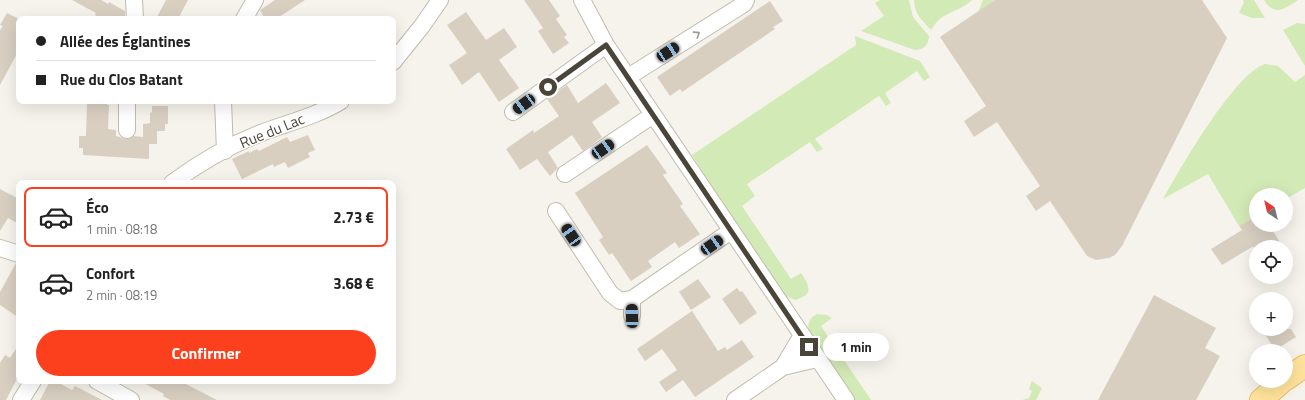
<!DOCTYPE html>
<html lang="fr">
<head>
<meta charset="utf-8">
<style>
	:root { --surface:#fff; --page:#f6f6f6; --text:#222; --muted:#767676; --line:#e0e0e0; --accent:#fc3f1d }
	body { margin:0; font-family:"Titillium Web",sans-serif; background:var(--page); color:var(--text); height:100vh; display:flex; flex-direction:column; font-size:15px; white-space:nowrap }
	* { box-sizing:border-box; margin:0 }
	p { font-size:13px; color:var(--muted) }
	.icon { flex:none; width:22px; height:22px; fill:none; stroke:currentColor; stroke-width:2; stroke-linecap:round; stroke-linejoin:round }
	.map { position:relative; flex:1; overflow:hidden }
	.sheet { position:absolute; left:16px; top:180px; width:380px; height:204px; display:flex; flex-direction:column; background:var(--surface); border-radius:8px; box-shadow:0 4px 16px #0002 }
	.sheet>* { flex:none }
	.banner { position:absolute; left:16px; top:16px; width:380px; height:88px; border-radius:8px; box-shadow:0 4px 16px #0002; display:grid; align-content:center; height:88px; padding:0 20px; background:var(--surface) }
	.needle { width:26px; rotate:325deg }
	.tools { position:absolute; left:1249px; top:188px; display:grid; gap:8px }
	.tools a { display:grid; place-items:center; width:44px; height:44px; border-radius:50%; background:var(--surface); box-shadow:0 4px 16px #0002; font-size:20px }
	.end { position:absolute; width:18px; height:18px; margin:-9px; border:5px solid #4b4439; background:#fff; box-shadow:0 0 0 2px #fff }
	.from { border-radius:50% }
	.bubble { position:absolute; height:28px; border-radius:14px; background:var(--surface); box-shadow:0 4px 16px #0002; font-size:13px; font-weight:700; line-height:28px; text-align:center }
	.car { position:absolute; width:12px; height:24px; margin:-12px -6px; border-radius:5px; box-shadow:0 0 3px 1px #0007; background:linear-gradient(#222 24%,#8ab4d8 0 40%,#222 0 76%,#8ab4d8 0 86%,#222 0) }
	.banner b { display:flex; align-items:center; gap:14px; height:38px; font-size:15px }
	.banner b+b { border-top:1px solid var(--line) }
	.banner i { width:10px; height:10px; background:var(--text) }
	ul { padding:7px 0 0; list-style:none }
	li { display:flex; align-items:center; gap:12px; height:60px; margin:0 8px 6px; padding:0 12px; border:2px solid transparent; border-radius:8px }
	li div { flex:1 }
	li b { display:block; font-size:15px }
	li em { font-style:normal; font-weight:700 }
	li.current { border-color:var(--accent) }
	li>.icon { width:36px; height:36px; stroke-width:1.5 }
	.button { display:flex; gap:8px; margin-top:auto; padding:8px 20px }
	.button a { flex:1; height:46px; border-radius:24px; background:var(--accent); color:#fff; font-size:16px; font-weight:700; line-height:46px; text-align:center }
	.map>svg:first-child { display:block }
</style>
</head>
<body>
<div class="map">
<svg width="1305" height="400" viewBox="0 0 1305 400">
	<rect width="100%" height="100%" fill="#f6f3ec"/>
	<!-- green -->
	<path fill="#d2eab5" d="M 880,0 L 909,0 L 913,17 L 929,36 C 929,44 924,50 915,50 L 861,31 L 884,16 L 875,3 Z
		M 914,0 L 972,0 C 957,14 943,10 931,30 C 923,21 914,14 914,0 Z
		M 983,0 L 995,0 L 978,12 Z
		M 1243,0 L 1254,0 L 1265,18 L 1252,18 L 1239,13 L 1244,2 Z
		M 1264,0 L 1298,0 C 1284,9 1275,17 1264,0 Z
		M 1297,23 L 1305,24 L 1305,66 L 1283,30 Z
		M 855,36 L 920,61 L 930,77 L 924,81 L 917,71 L 885,93 L 891,103 L 886,106 L 879,96 L 815,139 L 823,149 L 817,152 L 810,142 L 747,184 L 755,196 L 742,206 L 791,279 L 801,273 C 810,286 814,295 795,300 L 783,295 L 728,213 L 692,155 L 856,45 Z
		M 1265,64 L 1278,66 L 1295,82 L 1305,75 L 1305,188 L 1286,199 L 1286,195 L 1256,195 L 1256,216 L 1239,226 L 1208,174 L 1163,199 C 1180,169 1234,74 1265,64 Z
		M 817,314 L 827,315 L 832,318 L 821,326 L 871,400 L 854,400 L 809,333 C 807,324 809,318 817,314 Z
		M 1032,381 L 1042,388 L 1036,400 L 1022,400 L 1029,398 L 1032,391 L 1029,389 Z"/>
	<!-- building -->
	<path fill="#d8cfc1" d="M 72,0 L 101,0 L 108,4 L 109,2 L 125,11 L 125,19 L 101,19 L 95,15 L 96,13 Z
		M 166,0 L 188,0 L 178,19 L 156,19 Z
		M 275,0 L 305,0 L 276,19 L 265,19 L 260,10 Z
		M 524,0 L 549,0 L 560,16 L 556,19 L 567,35 L 564,37 L 569,43 L 553,54 L 538,31 L 543,28 Z
		M 995,0 L 1202,0 L 1227,38 L 1122,246 L 1115,255 L 1109,258 L 1096,260 L 1087,256 L 1050,201 L 1036,211 L 1026,196 L 1040,186 L 997,122 L 974,137 L 964,121 L 986,106 L 940,37 Z
		M 770,1 L 783,21 L 773,27 L 775,29 L 682,92 L 680,89 L 670,96 L 657,77 Z
		M 466,12 L 486,40 L 504,28 L 517,47 L 499,60 L 519,88 L 499,102 L 479,72 L 462,85 L 449,65 L 467,53 L 447,25 Z
		M 7,13 L 19,19 L 19,50 L 0,85 L 0,30 L 3,26 L 0,25 Z
		M 606,83 L 620,103 L 592,122 L 602,137 L 583,151 L 572,135 L 548,152 L 558,168 L 550,176 L 537,159 L 520,170 L 506,149 L 533,130 L 534,133 L 559,116 L 547,99 L 567,85 L 578,103 Z
		M 91,101 L 107,101 L 107,105 L 109,105 L 108,129 L 116,130 L 116,136 L 127,139 L 134,136 L 143,137 L 143,124 L 150,123 L 150,113 L 152,112 L 152,106 L 168,106 L 168,124 L 165,124 L 165,131 L 157,131 L 157,144 L 149,144 L 149,159 L 83,155 L 83,148 L 79,148 L 79,136 L 86,136 L 87,104 L 91,104 Z
		M 308,135 L 315,150 L 308,153 L 310,157 L 288,168 L 285,162 L 274,167 L 273,164 L 242,179 L 232,159 L 249,151 L 249,153 L 257,149 L 259,151 L 287,137 L 290,142 Z
		M 647,145 L 667,173 L 663,175 L 683,204 L 680,206 L 700,234 L 679,248 L 675,242 L 648,261 L 652,267 L 631,281 L 612,253 L 609,255 L 599,240 L 603,237 L 575,193 Z
		M 0,189 L 19,199 L 19,224 L 8,218 L 0,231 Z
		M 1256,216 L 1256,225 L 1269,225 L 1283,247 L 1252,247 L 1222,265 L 1211,249 L 1242,230 L 1239,226 Z
		M 16,263 L 19,263 L 19,318 L 0,305 L 0,292 Z
		M 698,279 L 711,297 L 691,310 L 679,292 Z
		M 737,288 L 740,292 L 742,291 L 757,313 L 740,325 L 722,299 Z
		M 1154,295 L 1216,328 L 1205,348 L 1220,356 L 1196,400 L 1098,400 Z
		M 692,311 L 718,351 L 725,347 L 727,350 L 742,340 L 754,357 L 695,397 L 683,380 L 666,392 L 659,382 L 677,370 L 662,349 L 645,361 L 637,349 Z
		M 1262,329 L 1291,329 L 1296,337 L 1275,350 Z
		M 19,344 L 19,375 L 6,400 L 0,400 L 0,363 L 5,355 L 10,358 Z
		M 50,381 L 55,381 L 72,390 L 75,386 L 102,400 L 40,400 Z
		M 140,381 L 180,381 L 217,400 L 170,400 L 163,396 L 164,394 Z"/>
	<g fill="none" stroke-linecap="round" stroke-linejoin="round">
		<!-- street casing -->
		<g stroke="#c2bbae" stroke-width="18">
			<path id="street" d="M 134,0 L 135,19
				M 582,0 L 606,45 L 846,400
				M 244,19 L 255,0
				M 393,62 L 422,26 L 440,0
				M 628,77 L 744,4 L 746,0
				M 223,101 L 225,151
				M 513,112 L 606,45
				M 127,130 L 127,101
				M 565,174 L 653,115
				M 172,183 C 199,163 230,145 261,133 C 287,123 317,116 341,101
				M 556,211 L 610,293 L 620,301 L 632,299
				M 0,248 L 19,254
				M 632,316 L 632,299 L 731,231
				M 783,367 L 802,335
				M 97,381 L 131,400
				M 21,400 L 33,381
				M 735,400 L 783,367 L 817,359"/>
		</g>
		<!-- primary casing -->
		<g stroke="#e6c16a" stroke-width="24">
			<path id="primary" d="M 1286,379 L 1305,366
				M 1261,400 L 1283,381"/>
		</g>
		<!-- street -->
		<use href="#street" stroke="#fff" stroke-width="16"/>
		<!-- primary -->
		<use href="#primary" stroke="#ffe39c" stroke-width="22"/>
	</g>
	<!-- one-way arrows -->
	<defs><path id="oneway-chevron" d="M-2-3.5L2.5 0L-2 3.5" fill="none" stroke-width="1.6" stroke-linecap="round" stroke-linejoin="round"/></defs>
	<use stroke="#9c9892" href="#oneway-chevron" transform="translate(697 34) rotate(-33)"/>
	<g fill="none" stroke-linecap="round" stroke-linejoin="round">
		<!-- route -->
		<path stroke="#4b4439" stroke-width="5" d="M 548,87 L 606,45 L 809,347"/>
	</g>
	<g text-anchor="middle" stroke-width="3" stroke-linejoin="round" paint-order="stroke">
		<!-- street labels -->
		<g font-size="15" fill="#4b4439" stroke="#fff">
			<text transform="translate(272 131) rotate(-22)" y="5">Rue du Lac</text>
		</g>
	</g>
</svg>
<div class="tools">
<a><svg class="needle" viewBox="-14 -14 28 28"><path d="M0-13l5 13h-10z" fill="#e53935"/><path d="M0 13l5-13h-10z" fill="#767676"/></svg></a>
<a><svg class="icon" aria-label="locate" viewBox="0 0 24 24"><circle cx="12" cy="12" r="6"/><path d="M12 2v4M12 18v4M2 12h4M18 12h4"/></svg></a>
<a>+</a>
<a>−</a>
</div>
<i class="end from" style="left:548px;top:87px"></i>
<i class="end" style="left:809px;top:347px"></i>
<div class="bubble" style="left:823px;top:333px;width:66px">1 min</div>
<i class="car" style="left:668px;top:52px;rotate:57deg"></i>
<i class="car" style="left:524px;top:104px;rotate:234deg"></i>
<i class="car" style="left:603px;top:149px;rotate:56deg"></i>
<i class="car" style="left:571px;top:235px;rotate:326deg"></i>
<i class="car" style="left:712px;top:245px;rotate:56deg"></i>
<i class="car" style="left:632px;top:316px;rotate:359deg"></i>
<div class="banner">
<b><i class="from"></i>Allée des Églantines</b>
<b><i></i>Rue du Clos Batant</b>
</div>
<section class="sheet">
<ul>
<li class="current"><svg class="icon" aria-label="car" viewBox="0 0 24 24"><path d="M5 17H2v-5l4-1 3-4h7l3 4 3 1v5h-3M9 17h6M6 11h13"/><circle cx="7" cy="17" r="2"/><circle cx="17" cy="17" r="2"/></svg><div><b>Éco</b><p>1 min · 08:18</p></div><em>2.73 €</em></li>
<li><svg class="icon" aria-label="car" viewBox="0 0 24 24"><path d="M5 17H2v-5l4-1 3-4h7l3 4 3 1v5h-3M9 17h6M6 11h13"/><circle cx="7" cy="17" r="2"/><circle cx="17" cy="17" r="2"/></svg><div><b>Confort</b><p>2 min · 08:19</p></div><em>3.68 €</em></li>
</ul>
<div class="button"><a>Confirmer</a></div>
</section>
</div>
</body>
</html>
